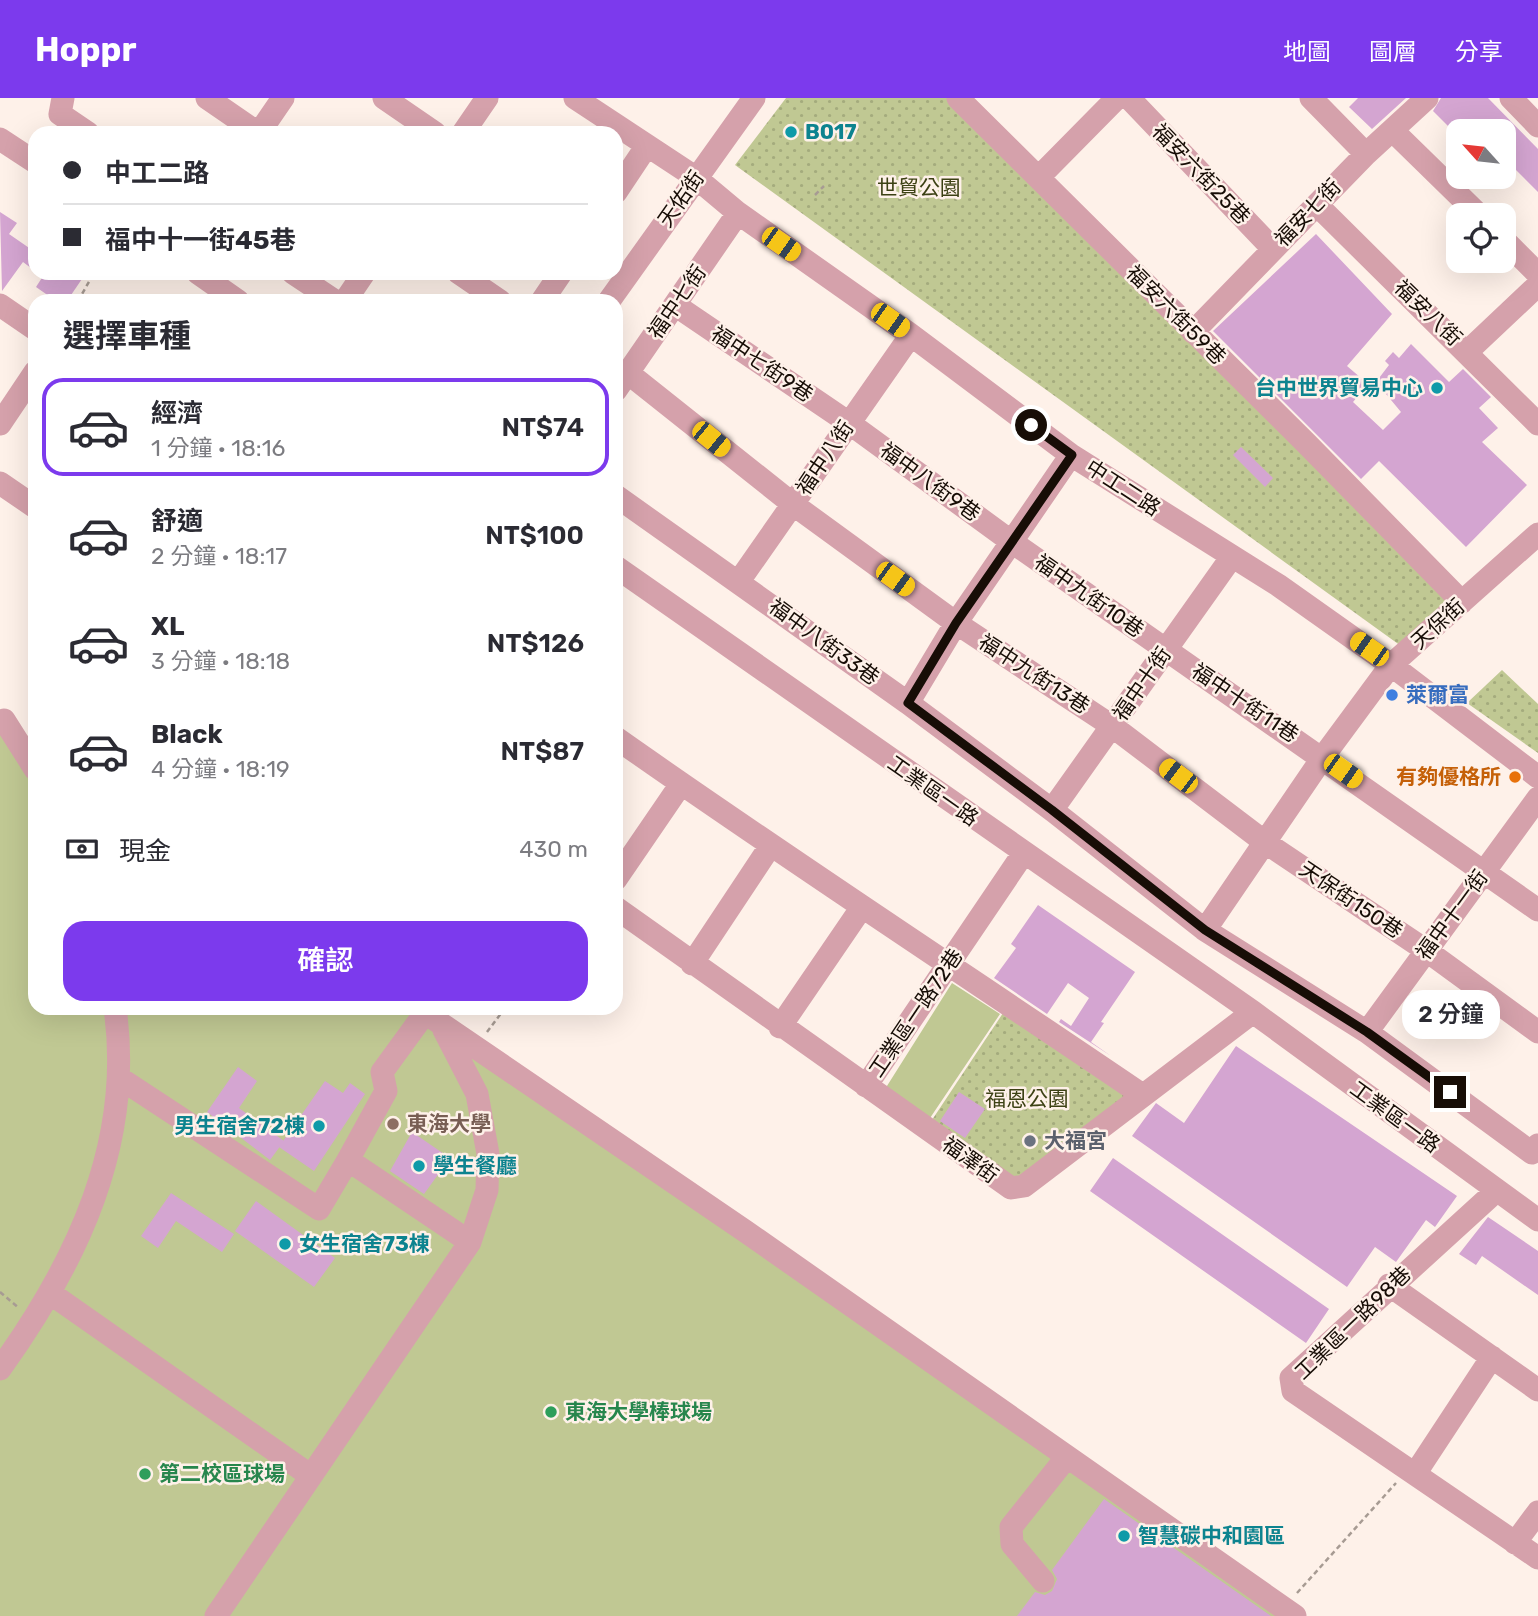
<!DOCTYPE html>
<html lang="zh-TW">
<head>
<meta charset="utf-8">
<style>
	:root { --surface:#fff; --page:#f2f2f3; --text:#2b2b33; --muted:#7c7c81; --line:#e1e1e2; --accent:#7c3aed }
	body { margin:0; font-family:Rubik,"Noto Sans TC",sans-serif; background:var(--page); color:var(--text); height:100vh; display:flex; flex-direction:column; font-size:26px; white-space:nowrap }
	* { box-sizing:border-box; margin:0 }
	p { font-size:23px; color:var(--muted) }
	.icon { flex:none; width:38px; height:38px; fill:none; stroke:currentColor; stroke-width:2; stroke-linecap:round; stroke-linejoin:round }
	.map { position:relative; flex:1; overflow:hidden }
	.details { position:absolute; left:28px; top:196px; width:595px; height:721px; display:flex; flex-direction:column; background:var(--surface); border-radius:21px; box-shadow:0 7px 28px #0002 }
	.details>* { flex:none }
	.top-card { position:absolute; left:28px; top:28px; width:595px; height:154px; border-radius:21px; box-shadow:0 7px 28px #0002; display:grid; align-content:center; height:154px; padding:0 35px; background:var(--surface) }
	.needle { width:46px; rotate:297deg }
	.controls { position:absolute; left:1446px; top:21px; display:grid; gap:14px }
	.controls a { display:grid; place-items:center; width:70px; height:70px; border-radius:14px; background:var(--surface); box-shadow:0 7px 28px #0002; font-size:35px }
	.end { position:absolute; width:32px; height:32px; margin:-16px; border:9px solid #170d06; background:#fff; box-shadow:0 0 0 4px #fff }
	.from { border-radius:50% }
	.bubble { position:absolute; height:49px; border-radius:21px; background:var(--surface); box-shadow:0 7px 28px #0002; font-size:23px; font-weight:600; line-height:49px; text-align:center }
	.car { position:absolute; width:21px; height:42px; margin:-21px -10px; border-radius:9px; box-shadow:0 0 5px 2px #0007; background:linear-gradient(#f5c518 24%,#345 0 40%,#f5c518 0 76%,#345 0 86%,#f5c518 0) }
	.top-card b { display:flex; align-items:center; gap:24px; height:66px; font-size:26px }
	.top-card b+b { border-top:2px solid var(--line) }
	.top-card i { width:18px; height:18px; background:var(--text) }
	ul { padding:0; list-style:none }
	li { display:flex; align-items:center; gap:21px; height:98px; margin:0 14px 10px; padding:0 21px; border:4px solid transparent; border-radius:21px }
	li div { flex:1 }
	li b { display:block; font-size:26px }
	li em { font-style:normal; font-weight:600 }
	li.active { border-color:var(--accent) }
	li>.icon { width:63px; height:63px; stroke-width:1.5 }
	h2 { padding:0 35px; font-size:32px; line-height:84px }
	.pay { display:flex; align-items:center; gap:18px; height:77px; padding:0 35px; font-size:26px }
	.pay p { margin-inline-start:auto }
	.action { display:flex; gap:14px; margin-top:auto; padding:14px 35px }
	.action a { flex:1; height:80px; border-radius:21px; background:var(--accent); color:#fff; font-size:28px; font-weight:600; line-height:80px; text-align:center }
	header { display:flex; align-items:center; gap:42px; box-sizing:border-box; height:98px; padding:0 35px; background:var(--accent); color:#fff }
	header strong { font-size:33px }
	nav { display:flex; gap:38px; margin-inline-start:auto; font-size:24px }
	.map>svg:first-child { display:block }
</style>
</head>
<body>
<header>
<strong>Hoppr</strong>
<nav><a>地圖</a><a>圖層</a><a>分享</a></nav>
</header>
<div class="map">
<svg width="1538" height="1518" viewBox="0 0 1538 1518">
	<defs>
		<pattern id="park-dots" width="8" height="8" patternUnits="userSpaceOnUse" patternTransform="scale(1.75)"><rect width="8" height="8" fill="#c0c893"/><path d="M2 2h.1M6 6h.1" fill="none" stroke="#a4ab7d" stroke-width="1.8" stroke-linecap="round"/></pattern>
	</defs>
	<rect width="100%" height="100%" fill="#fef1e9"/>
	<!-- green -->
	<path fill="#c0c893" d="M 0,619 L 35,643 L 35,910 L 415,910 L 1289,1518 L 0,1518 Z
		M 952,885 L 1000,916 L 924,1029 L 880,999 Z"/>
	<!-- park -->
	<path fill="url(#park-dots)" d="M 786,0 L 954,0 L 1451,505 L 1401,548 L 735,67 Z
		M 1502,572 L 1538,606 L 1538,655 L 1467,605 Z
		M 1009,906 L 1141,996 L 1024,1088 L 924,1034 Z"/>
	<!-- building -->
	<path fill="#d4a5d1" d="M 1358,0 L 1406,0 L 1372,31 L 1349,9 Z
		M 1441,0 L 1488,0 L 1538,51 L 1538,94 L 1503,59 L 1503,33 L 1459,33 L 1452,26 L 1449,29 L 1433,13 Z
		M 0,114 L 17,125 L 9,136 L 35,154 L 35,173 L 23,164 L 2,193 Z
		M 1316,136 L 1392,216 L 1347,268 L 1368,286 L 1353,304 L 1383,332 L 1401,314 L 1376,284 L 1389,267 L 1385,263 L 1393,254 L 1399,260 L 1411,246 L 1449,284 L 1463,271 L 1491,299 L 1479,310 L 1498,330 L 1482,344 L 1527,387 L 1466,449 L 1379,363 L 1361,381 L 1213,233 Z
		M 45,175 L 86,175 L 67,203 L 56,203 L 36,189 Z
		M 1241,349 L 1273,380 L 1265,389 L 1233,357 Z
		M 1038,807 L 1135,874 L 1101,924 L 1104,925 L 1091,944 L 1111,958 L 1059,924 L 1061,921 L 1071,928 L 1089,900 L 1068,885 L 1047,916 L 994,880 L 1016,850 L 1011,846 Z
		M 1236,948 L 1457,1098 L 1435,1129 L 1426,1122 L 1396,1164 L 1375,1149 L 1347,1189 L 1132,1038 L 1156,1005 L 1184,1025 Z
		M 238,969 L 257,983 L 239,1010 L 284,1043 L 270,1062 L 207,1014 Z
		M 325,983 L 343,995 L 350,985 L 365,996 L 314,1073 L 279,1049 Z
		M 959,994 L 985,1011 L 965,1040 L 940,1023 Z
		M 412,1034 L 450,1060 L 424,1096 L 390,1073 Z
		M 1113,1060 L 1329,1211 L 1306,1245 L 1090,1093 Z
		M 171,1095 L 234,1136 L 222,1154 L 176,1123 L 158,1150 L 141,1138 Z
		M 256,1103 L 335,1160 L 314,1189 L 235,1133 Z
		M 1488,1119 L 1538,1153 L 1538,1197 L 1482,1158 L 1476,1167 L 1459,1156 Z
		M 1104,1401 L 1271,1518 L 1017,1518 L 1035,1494 L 1045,1497 L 1052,1493 L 1057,1481 L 1052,1472 Z"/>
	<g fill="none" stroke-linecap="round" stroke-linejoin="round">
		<!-- path -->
		<path stroke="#a79b93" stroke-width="2.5" stroke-dasharray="5 3.5" stroke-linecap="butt" d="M 815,97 L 824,88
			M 78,203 L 94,175
			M 487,934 L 505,910
			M 0,1194 L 19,1210
			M 1297,1495 L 1396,1385"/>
		<!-- minor -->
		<path stroke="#d5a1ab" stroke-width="23" d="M 63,0 L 60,16 L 88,35
			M 207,0 L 258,35
			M 384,0 L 435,35
			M 575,0 L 695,79 L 738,115 L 911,237 L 1071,357 L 1278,487 L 1391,567 L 1538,679
			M 958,0 L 1306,345 L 1462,504
			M 1129,0 L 1273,151
			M 1311,0 L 1366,56
			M 1511,0 L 1538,28
			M 1392,32 L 1479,117
			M 259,35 L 283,0
			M 463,35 L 487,0
			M 0,41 L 35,64
			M 1039,79 L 1117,0
			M 616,94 L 646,49
			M 1317,107 L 1538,326
			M 1503,141 L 1538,176
			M 198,175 L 238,203
			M 293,175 L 335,203
			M 459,175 L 500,203
			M 345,203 L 364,175
			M 542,203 L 561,175
			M 609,203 L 754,0
			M 0,207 L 35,231
			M 675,207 L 849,325 L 1012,444 L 1538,812
			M 1193,234 L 1366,56 L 1427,0
			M 1468,253 L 1538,187
			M 628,275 L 794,407 L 956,525 L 1112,628 L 1266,745 L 1427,853 L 1538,934
			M 616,292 L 738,115
			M 0,326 L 35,274
			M 0,385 L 35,409
			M 616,398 L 908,605 L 1052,712 L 1205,832 L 1367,934 L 1532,1055 L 1538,1047
			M 616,469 L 1253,914 L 1538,1122
			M 739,483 L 911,237
			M 908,605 L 956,525 L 1071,357
			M 4,622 L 35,671
			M 616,640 C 789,762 966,877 1141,996
			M 1052,712 L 1231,460
			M 616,781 L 681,686
			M 616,810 L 1011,1090 L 1024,1088 L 1253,914
			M 1205,832 L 1323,659 L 1391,567 L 1538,436
			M 692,866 L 771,747
			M 418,910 L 745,1133 L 1295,1518
			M 425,915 L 382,974 L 386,993 L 348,1062 L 470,1144
			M 780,929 L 862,809
			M 1367,934 L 1538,700
			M 121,981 L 319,1111 L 348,1062
			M 866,988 L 1023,756
			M 1495,1094 L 1291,1280 L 1293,1293 L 1538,1460
			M 1389,1187 L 1538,1292
			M 50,1195 L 311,1378
			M 0,1271 C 77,1164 134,1045 115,910
			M 1415,1376 L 1492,1259
			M 1515,1445 L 1538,1414
			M 1043,1483 L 1012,1446 L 1011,1429 L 1066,1360
			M 216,1518 L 470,1144 L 487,1092 L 488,1056 L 477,996 L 444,932"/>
	</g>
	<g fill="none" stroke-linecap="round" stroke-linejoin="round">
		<!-- route -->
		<path stroke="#170d06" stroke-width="9" d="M 1031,327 L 1072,357 L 956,525 L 908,605 L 1052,712 L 1205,832 L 1367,934 L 1450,994"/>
	</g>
	<!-- markers -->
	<g fill="#0f9aa8" stroke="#fef1e9" stroke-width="2.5">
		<circle cx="791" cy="34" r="7"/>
		<circle cx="1437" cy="290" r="7"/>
		<circle cx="319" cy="1028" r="7"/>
		<circle cx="419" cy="1068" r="7"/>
		<circle cx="285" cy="1146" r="7"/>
		<circle cx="1124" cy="1438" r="7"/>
	</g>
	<circle fill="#3f7fe0" stroke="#fef1e9" stroke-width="2.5" cx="1392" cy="597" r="7"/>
	<circle fill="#e8710a" stroke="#fef1e9" stroke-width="2.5" cx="1515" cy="679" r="7"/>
	<circle fill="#8d6e63" stroke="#fef1e9" stroke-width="2.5" cx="393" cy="1026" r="7"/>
	<circle fill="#6b7280" stroke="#fef1e9" stroke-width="2.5" cx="1030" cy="1043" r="7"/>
	<g fill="#2e9e5b" stroke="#fef1e9" stroke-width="2.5">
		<circle cx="551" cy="1314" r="7"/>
		<circle cx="145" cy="1376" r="7"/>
	</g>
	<g text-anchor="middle" stroke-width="5" stroke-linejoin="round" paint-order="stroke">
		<!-- culture labels -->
		<g font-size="21" font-weight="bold" fill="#0d838f" stroke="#fef1e9" text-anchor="start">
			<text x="805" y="41">B017</text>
			<text x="1423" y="297" text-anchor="end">台中世界貿易中心</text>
			<text x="305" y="1035" text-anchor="end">男生宿舍72棟</text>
			<text x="433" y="1075">學生餐廳</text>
			<text x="299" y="1153">女生宿舍73棟</text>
			<text x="1138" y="1445">智慧碳中和園區</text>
		</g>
		<!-- street labels -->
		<g font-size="21" fill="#170d06" stroke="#fef1e9">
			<text transform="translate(1201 76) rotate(46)" y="7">福安六街25巷</text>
			<text transform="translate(681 101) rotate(-55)" y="7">天佑街</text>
			<text transform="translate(1308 115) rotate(-46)" y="7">福安七街</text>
			<text transform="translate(677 204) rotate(-55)" y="7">福中七街</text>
			<text transform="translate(1428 215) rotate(44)" y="7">福安八街</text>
			<text transform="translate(1176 217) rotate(45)" y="7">福安六街59巷</text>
			<text transform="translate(762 266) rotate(34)" y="7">福中七街9巷</text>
			<text transform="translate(825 360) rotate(-56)" y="7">福中八街</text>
			<text transform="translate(930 384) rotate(36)" y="7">福中八街9巷</text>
			<text transform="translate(1123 390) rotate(33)" y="7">中工二路</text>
			<text transform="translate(1089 498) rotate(35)" y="7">福中九街10巷</text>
			<text transform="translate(1438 526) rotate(-42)" y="7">天保街</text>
			<text transform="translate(824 544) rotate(36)" y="7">福中八街33巷</text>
			<text transform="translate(1034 576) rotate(33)" y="7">福中九街13巷</text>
			<text transform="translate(1142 586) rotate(-55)" y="7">福中十街</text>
			<text transform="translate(1245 605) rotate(34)" y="7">福中十街11巷</text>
			<text transform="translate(933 693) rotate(35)" y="7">工業區一路</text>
			<text transform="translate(1351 802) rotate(34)" y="7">天保街150巷</text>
			<text transform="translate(1452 817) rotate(-54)" y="7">福中十一街</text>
			<text transform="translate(916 915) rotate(-56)" y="7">工業區一路72巷</text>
			<text transform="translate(1395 1019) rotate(36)" y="7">工業區一路</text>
			<text transform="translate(970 1062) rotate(36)" y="7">福澤街</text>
			<text transform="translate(1353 1225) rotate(-44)" y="7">工業區一路98巷</text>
		</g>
		<!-- park labels -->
		<g font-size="21" fill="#3c4114" stroke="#fef1e9">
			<text x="919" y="97">世貿公園</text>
			<text x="1027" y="1008">福恩公園</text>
		</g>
		<!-- shop labels -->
		<g font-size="21" font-weight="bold" fill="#366cbe" stroke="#fef1e9" text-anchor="start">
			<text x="1406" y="604">萊爾富</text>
		</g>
		<!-- food labels -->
		<g font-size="21" font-weight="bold" fill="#c56008" stroke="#fef1e9" text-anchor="end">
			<text x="1501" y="686">有夠優格所</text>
		</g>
		<!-- education labels -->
		<g font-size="21" font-weight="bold" fill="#785e54" stroke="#fef1e9" text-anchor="start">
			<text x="407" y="1033">東海大學</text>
		</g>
		<!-- worship labels -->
		<g font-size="21" font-weight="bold" fill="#5b616d" stroke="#fef1e9" text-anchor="start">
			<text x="1044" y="1050">大福宮</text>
		</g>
		<!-- leisure labels -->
		<g font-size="21" font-weight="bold" fill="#27864d" stroke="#fef1e9" text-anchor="start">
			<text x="565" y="1321">東海大學棒球場</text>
			<text x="159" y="1383">第二校區球場</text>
		</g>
	</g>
</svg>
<div class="controls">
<a><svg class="needle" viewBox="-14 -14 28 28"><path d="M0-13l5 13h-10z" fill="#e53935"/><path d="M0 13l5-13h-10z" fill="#7c7c81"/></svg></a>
<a><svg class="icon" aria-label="locate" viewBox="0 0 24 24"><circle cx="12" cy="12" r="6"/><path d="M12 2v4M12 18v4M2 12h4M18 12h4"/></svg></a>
</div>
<i class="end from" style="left:1031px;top:327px"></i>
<i class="end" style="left:1450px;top:994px"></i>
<div class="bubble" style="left:1402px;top:892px;width:98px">2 分鐘</div>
<i class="car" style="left:781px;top:146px;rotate:125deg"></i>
<i class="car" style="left:890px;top:222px;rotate:125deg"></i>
<i class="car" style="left:711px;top:341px;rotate:129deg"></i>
<i class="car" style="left:895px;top:481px;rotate:126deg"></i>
<i class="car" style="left:1369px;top:551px;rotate:305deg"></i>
<i class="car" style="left:1343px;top:673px;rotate:125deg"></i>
<i class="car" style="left:1178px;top:678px;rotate:307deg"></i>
<div class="top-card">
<b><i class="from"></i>中工二路</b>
<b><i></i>福中十一街45巷</b>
</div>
<section class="details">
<h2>選擇車種</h2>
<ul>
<li class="active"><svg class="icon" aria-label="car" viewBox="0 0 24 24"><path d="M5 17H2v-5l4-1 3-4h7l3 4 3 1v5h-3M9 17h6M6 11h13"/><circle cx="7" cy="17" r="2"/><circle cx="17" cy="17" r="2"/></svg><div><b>經濟</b><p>1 分鐘 · 18:16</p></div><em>NT$74</em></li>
<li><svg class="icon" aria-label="car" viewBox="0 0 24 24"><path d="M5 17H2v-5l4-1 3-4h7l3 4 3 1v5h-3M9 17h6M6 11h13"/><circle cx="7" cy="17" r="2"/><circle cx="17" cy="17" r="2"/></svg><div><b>舒適</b><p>2 分鐘 · 18:17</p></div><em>NT$100</em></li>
<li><svg class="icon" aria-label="car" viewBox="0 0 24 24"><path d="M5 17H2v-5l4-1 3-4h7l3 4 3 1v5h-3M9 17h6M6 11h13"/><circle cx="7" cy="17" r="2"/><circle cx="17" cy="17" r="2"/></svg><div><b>XL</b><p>3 分鐘 · 18:18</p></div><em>NT$126</em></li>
<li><svg class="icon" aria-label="car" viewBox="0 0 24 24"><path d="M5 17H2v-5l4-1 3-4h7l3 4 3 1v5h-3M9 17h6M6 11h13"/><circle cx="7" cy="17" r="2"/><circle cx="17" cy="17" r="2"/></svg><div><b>Black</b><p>4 分鐘 · 18:19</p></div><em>NT$87</em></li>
</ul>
<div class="pay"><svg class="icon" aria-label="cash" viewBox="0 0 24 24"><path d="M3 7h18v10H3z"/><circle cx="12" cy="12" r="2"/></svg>現金<p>430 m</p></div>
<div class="action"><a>確認</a></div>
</section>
</div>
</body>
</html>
